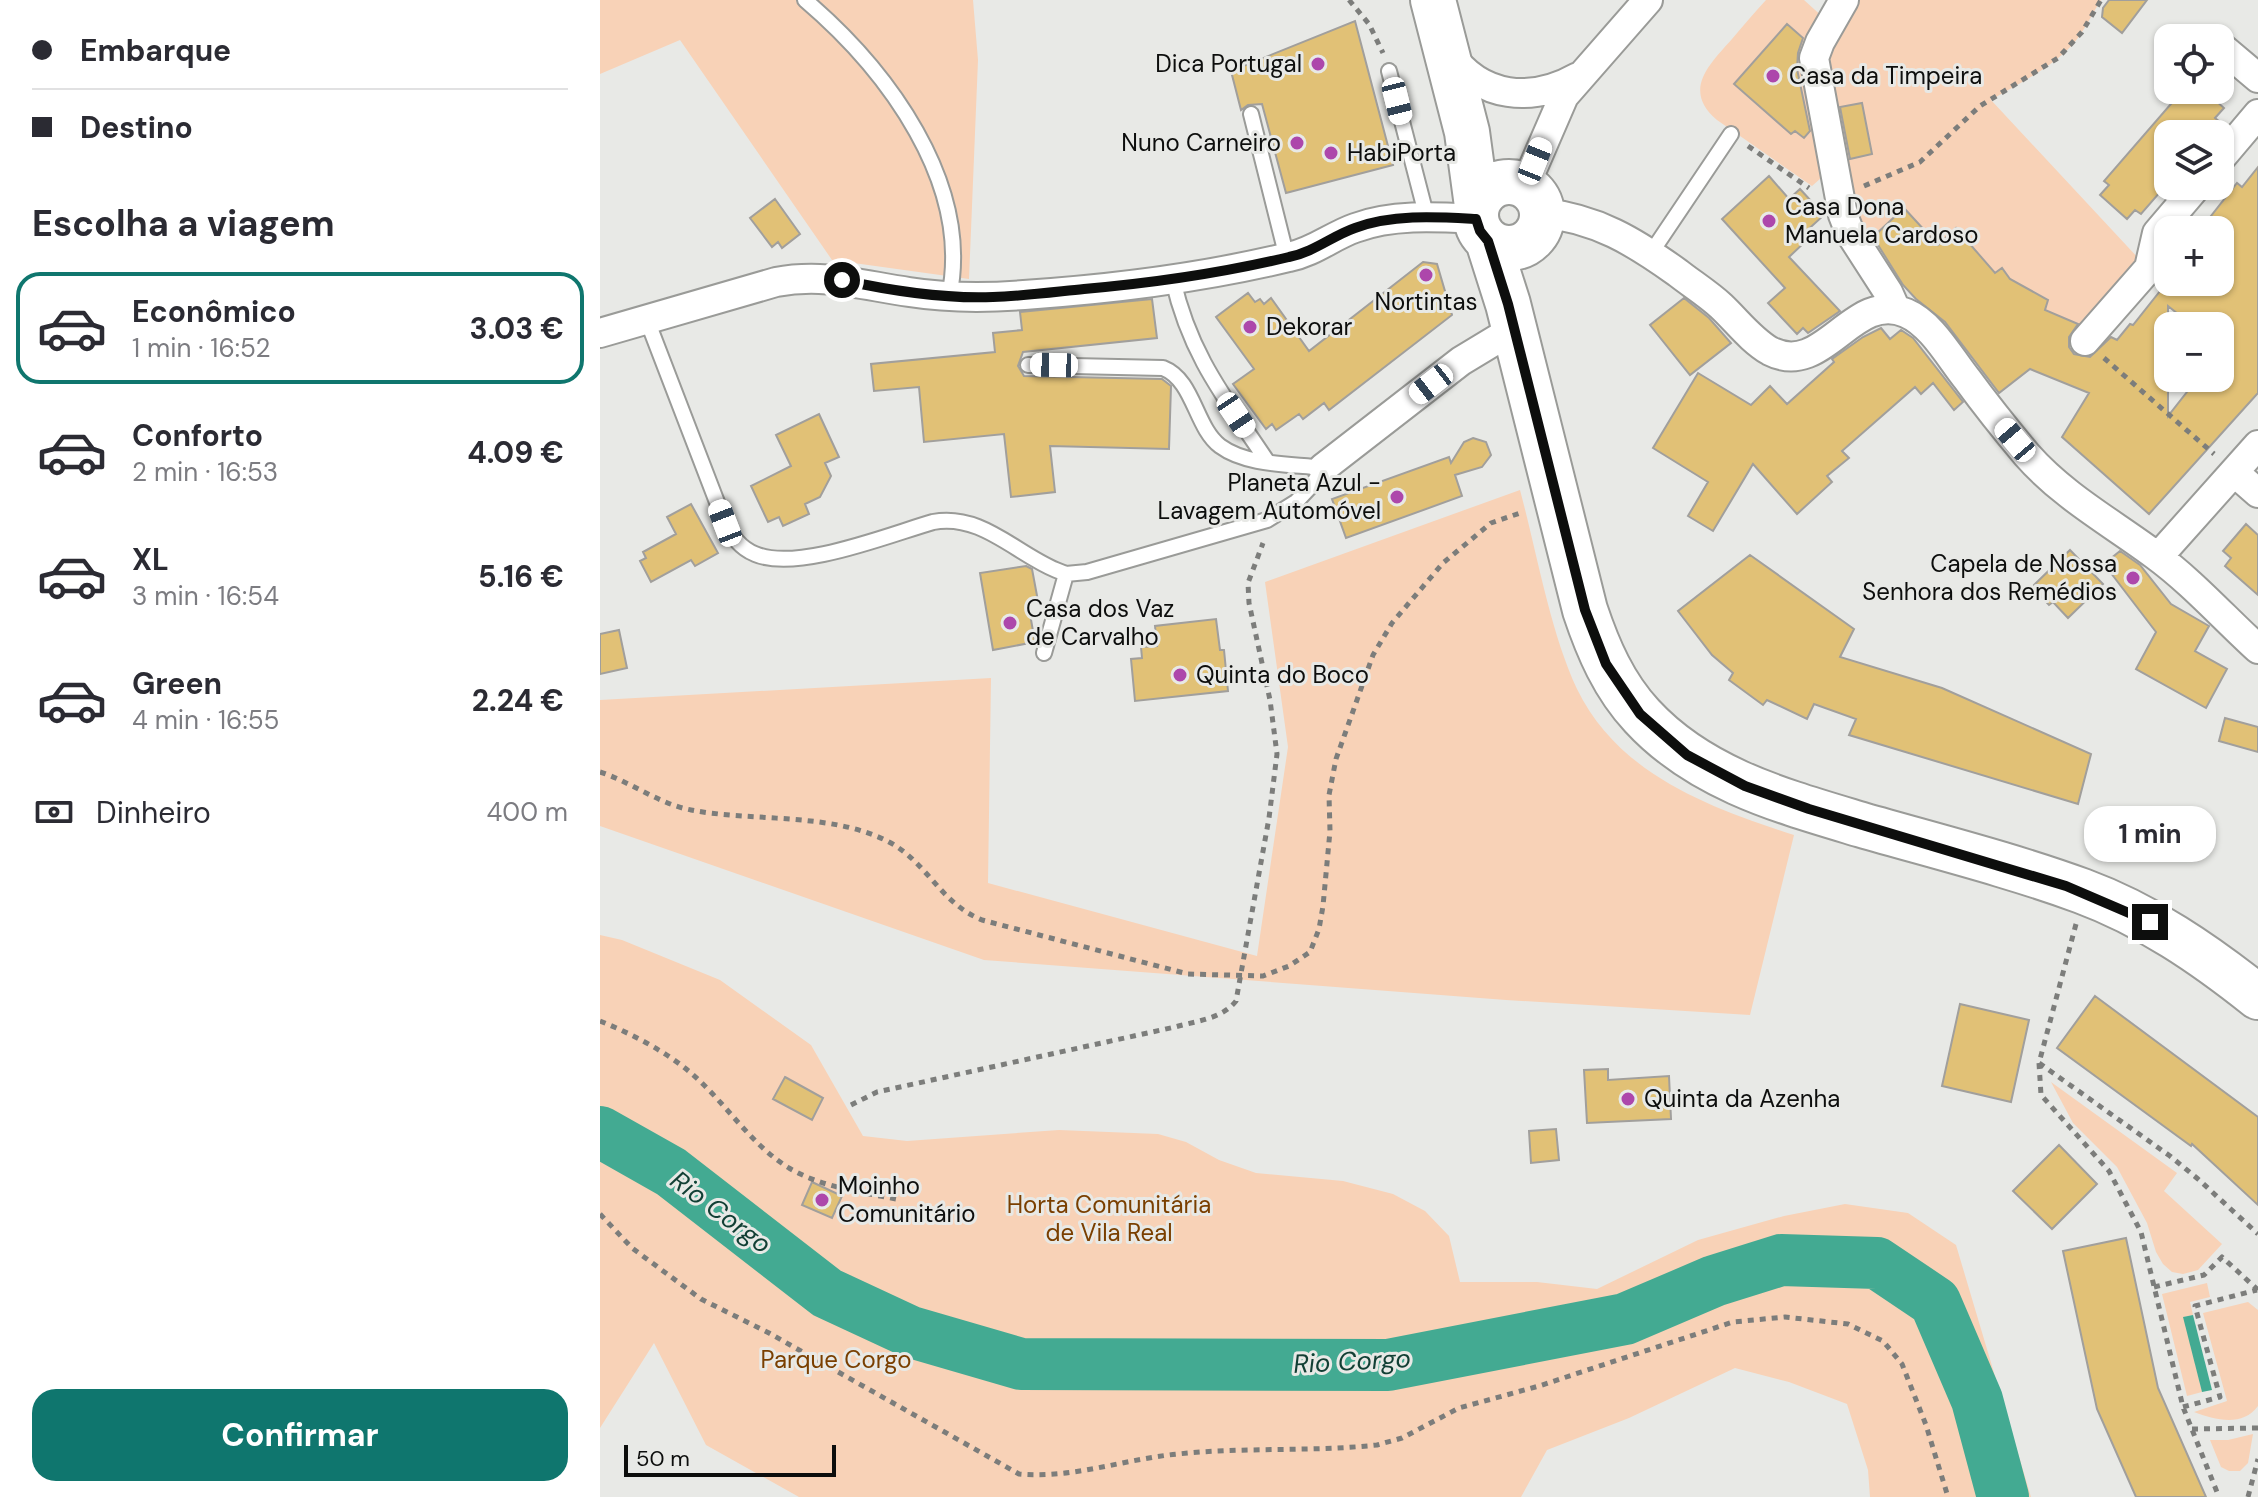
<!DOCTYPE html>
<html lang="pt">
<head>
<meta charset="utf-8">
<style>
	:root { --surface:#fff; --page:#f2f2f3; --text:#2b2b33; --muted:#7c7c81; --line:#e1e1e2; --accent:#0f766e }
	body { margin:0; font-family:"DM Sans",sans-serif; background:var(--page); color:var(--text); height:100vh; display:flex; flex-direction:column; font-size:30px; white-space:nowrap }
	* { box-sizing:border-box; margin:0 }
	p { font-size:26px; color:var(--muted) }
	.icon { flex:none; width:44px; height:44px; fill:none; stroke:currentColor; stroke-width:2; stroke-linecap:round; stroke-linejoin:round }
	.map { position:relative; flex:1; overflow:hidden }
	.panel { display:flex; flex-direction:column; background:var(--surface); width:600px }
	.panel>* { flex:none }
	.guide { display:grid; align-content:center; height:176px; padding:0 32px; background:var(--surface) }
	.fabs { position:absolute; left:1554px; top:24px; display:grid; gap:16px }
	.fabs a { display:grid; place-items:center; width:80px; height:80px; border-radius:16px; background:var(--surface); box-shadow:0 2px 6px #0004; font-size:40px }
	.scale { position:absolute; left:24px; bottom:20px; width:212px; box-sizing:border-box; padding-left:8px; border:4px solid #0d0e0d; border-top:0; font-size:22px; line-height:28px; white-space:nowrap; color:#0d0e0d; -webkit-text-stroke:6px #e8e9e6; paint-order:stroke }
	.end { position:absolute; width:36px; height:36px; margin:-18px; border:10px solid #0d0e0d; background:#fff; box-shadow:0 0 0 4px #fff }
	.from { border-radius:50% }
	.bubble { position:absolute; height:56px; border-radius:24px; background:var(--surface); box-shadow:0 2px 6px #0004; font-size:26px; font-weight:700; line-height:56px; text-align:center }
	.car { position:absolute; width:24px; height:48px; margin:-24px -12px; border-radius:10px; box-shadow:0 0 6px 2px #0007; background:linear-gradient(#fff 24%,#345 0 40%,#fff 0 76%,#345 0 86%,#fff 0) }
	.guide b { display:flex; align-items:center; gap:28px; height:76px; font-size:30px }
	.guide b+b { border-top:2px solid var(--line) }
	.guide i { width:20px; height:20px; background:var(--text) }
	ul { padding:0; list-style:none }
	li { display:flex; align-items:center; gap:24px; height:112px; margin:0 16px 12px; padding:0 16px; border:4px solid transparent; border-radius:24px }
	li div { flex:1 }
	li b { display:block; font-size:30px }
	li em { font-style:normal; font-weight:700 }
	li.current { border-color:var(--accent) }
	li>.icon { width:72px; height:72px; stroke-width:1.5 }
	h2 { padding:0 32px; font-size:36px; line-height:96px }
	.pay { display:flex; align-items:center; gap:20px; height:88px; padding:0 32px; font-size:30px }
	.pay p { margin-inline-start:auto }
	.primary-button { display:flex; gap:16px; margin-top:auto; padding:16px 32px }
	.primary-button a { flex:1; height:92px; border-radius:24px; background:var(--accent); color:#fff; font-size:32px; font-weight:700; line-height:92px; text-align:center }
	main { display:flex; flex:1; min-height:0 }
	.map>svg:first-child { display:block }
</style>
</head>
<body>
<main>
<section class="panel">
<div class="guide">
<b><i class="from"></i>Embarque</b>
<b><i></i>Destino</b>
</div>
<h2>Escolha a viagem</h2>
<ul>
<li class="current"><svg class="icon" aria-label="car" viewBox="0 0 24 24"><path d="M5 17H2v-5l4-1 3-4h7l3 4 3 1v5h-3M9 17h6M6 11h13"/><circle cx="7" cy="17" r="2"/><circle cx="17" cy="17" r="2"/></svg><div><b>Econômico</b><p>1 min · 16:52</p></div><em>3.03 €</em></li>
<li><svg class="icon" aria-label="car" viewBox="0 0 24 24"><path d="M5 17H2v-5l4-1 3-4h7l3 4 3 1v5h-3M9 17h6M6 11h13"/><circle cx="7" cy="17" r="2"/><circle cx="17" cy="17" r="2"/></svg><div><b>Conforto</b><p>2 min · 16:53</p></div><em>4.09 €</em></li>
<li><svg class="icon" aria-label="car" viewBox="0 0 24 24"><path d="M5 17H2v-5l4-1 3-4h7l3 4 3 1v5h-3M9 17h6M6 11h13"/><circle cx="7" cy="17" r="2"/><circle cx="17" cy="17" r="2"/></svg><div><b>XL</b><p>3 min · 16:54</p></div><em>5.16 €</em></li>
<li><svg class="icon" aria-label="car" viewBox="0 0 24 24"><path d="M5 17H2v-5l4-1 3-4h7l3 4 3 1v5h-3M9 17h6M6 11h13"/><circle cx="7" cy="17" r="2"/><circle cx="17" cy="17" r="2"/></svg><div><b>Green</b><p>4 min · 16:55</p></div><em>2.24 €</em></li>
</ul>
<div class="pay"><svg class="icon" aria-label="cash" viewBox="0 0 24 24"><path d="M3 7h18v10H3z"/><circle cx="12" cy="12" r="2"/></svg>Dinheiro<p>400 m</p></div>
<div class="primary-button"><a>Confirmar</a></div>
</section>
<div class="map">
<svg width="1658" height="1497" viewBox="0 0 1658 1497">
	<rect width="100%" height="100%" fill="#e8e9e6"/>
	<!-- green -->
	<path fill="#f8d2b7" d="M 0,0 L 373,0 L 378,60 L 369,279 L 232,260 L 80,40 L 0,74 Z
		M 1166,0 L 1204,0 L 1225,19 L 1216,49 L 1198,69 L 1215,85 L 1229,171 L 1212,186 L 1117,120 C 1082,90 1109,65 1132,39 C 1143,26 1154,13 1166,0 Z
		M 1249,0 L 1501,0 C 1492,14 1485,30 1474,43 C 1452,68 1419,83 1391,100 L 1540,260 L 1484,326 L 1445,310 L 1448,299 L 1410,279 L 1402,269 L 1395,273 L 1356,229 L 1332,251 L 1304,209 L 1265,244 L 1217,56 Z
		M 920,490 C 937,553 950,631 977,689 C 1018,774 1110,808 1194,835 L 1150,1015 L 906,1000 L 384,960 L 0,826 L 0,700 L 391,678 L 388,883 L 657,956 L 688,747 L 665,582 Z
		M 0,935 L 22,940 L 120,980 L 211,1045 L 263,1136 L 307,1141 L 459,1130 L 558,1134 L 586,1142 L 619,1160 L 656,1173 L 743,1181 L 793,1194 L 825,1211 L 849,1236 L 860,1282 L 937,1282 L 997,1289 L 1098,1240 L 1184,1216 L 1245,1204 L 1308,1213 L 1356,1245 L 1431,1497 L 1270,1497 L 1268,1470 L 1247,1404 L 1189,1382 L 1135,1368 L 1029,1418 L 947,1450 L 921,1497 L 199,1497 L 106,1445 L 54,1343 L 0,1428 Z
		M 1451,1082 L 1577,1173 L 1564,1191 L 1622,1244 L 1598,1270 L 1583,1274 L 1572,1272 L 1563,1264 L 1556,1252 L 1547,1223 L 1517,1167 L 1473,1123 Z
		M 1607,1283 L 1610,1297 L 1590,1302 L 1593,1315 L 1584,1317 L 1602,1392 L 1587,1396 L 1562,1294 Z
		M 1648,1302 L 1658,1310 L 1658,1406 C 1643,1427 1615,1420 1594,1412 L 1627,1401 L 1603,1313 Z
		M 1653,1434 L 1648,1463 L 1640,1471 L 1629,1471 L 1621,1467 L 1610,1440 L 1628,1440 Z"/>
	<!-- water -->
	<path fill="#43aa92" d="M 1593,1315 L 1612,1390 L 1602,1392 L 1583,1317 Z"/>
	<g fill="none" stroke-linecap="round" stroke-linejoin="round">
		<!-- river -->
		<path stroke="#43aa92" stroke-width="52" d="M 0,1132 L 71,1172 L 227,1293 L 311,1332 L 421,1364 L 788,1365 L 1025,1319 L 1114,1281 L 1181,1260 L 1277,1263 L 1335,1302 L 1377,1400 L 1403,1497"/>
	</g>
	<!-- building -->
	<path fill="#e1c176" stroke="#a19f9c" stroke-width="2" fill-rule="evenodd" d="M 1509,0 L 1547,0 L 1522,33 L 1502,17 L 1503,8 Z
		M 755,21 L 793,165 L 686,193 L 662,104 L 648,105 L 641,110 L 631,71 Z
		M 1187,24 L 1203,38 L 1198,53 L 1197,69 L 1210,131 L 1204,138 L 1195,131 L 1191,134 L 1134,84 Z
		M 1583,90 L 1604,90 L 1624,108 L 1615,118 L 1620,122 L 1610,134 L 1568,134 L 1568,183 L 1541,214 L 1535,210 L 1527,219 L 1500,195 L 1509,185 L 1504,181 Z
		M 1262,103 L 1272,154 L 1250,159 L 1240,107 Z
		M 1658,167 L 1658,393 L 1549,514 L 1462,437 L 1489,393 L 1430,369 L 1399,393 L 1345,322 L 1316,299 L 1303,285 L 1273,237 L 1304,208 L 1338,245 L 1356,228 L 1395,273 L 1402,268 L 1410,279 L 1448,300 L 1445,310 L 1478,324 L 1469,337 L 1469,347 L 1474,354 L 1490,357 L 1511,337 L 1517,340 L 1530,324 L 1533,325 L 1568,281 L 1620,282 L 1620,230 L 1600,230 L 1637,183 L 1642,187 ZM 1568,306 L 1593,326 L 1620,326 L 1621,349 L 1620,378 L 1598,378 L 1568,416 L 1568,360 L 1562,355 L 1568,348 Z
		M 1169,176 L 1189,199 L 1200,189 L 1224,215 L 1202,235 L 1207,240 L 1189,257 L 1240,311 L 1208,333 L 1203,328 L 1197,334 L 1168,303 L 1185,288 L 1122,219 Z
		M 175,199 L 200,234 L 182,248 L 178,242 L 172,247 L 150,218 Z
		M 823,262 L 837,264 L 852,315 L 729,410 L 724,403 L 703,419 L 699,414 L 676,430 L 672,424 L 666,429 L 633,384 L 654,369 L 616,317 L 648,293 L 655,302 L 660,299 L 664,304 L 671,298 L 709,351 Z
		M 1084,298 L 1109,318 L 1131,343 L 1090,375 L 1050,325 Z
		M 552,299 L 557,338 L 423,352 L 418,366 L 424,376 L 562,379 L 571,386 L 569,449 L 450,446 L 455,492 L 411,497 L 404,434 L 324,442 L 319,387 L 274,391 L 271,364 L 395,352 L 393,333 L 422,330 L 420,312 Z
		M 1281,328 L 1290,339 L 1301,330 L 1313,338 L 1363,402 L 1354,410 L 1333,383 L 1321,394 L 1315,387 L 1242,451 L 1249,458 L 1227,476 L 1232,482 L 1197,514 L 1153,464 L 1113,531 L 1088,516 L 1108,482 L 1053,448 L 1098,373 L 1151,405 L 1170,386 L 1187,404 L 1234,362 L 1232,359 L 1263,337 Z
		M 219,414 L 239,457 L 225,463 L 231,476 L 220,497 L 205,504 L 209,514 L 183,526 L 179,517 L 168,522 L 151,486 L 191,466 L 176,435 Z
		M 873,438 L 886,442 L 891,455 L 882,467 L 855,475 L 862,496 L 746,538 L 732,499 L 849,457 L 851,463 L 864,442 Z
		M 91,504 L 118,553 L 95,566 L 91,560 L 51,582 L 40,561 L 46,558 L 43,552 L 76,534 L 67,517 Z
		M 1646,524 L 1658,535 L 1658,595 L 1625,566 L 1631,558 L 1623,551 Z
		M 1470,550 L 1503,584 L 1468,618 L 1453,602 L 1449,605 L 1432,587 Z
		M 1520,551 L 1540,565 L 1571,604 L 1609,626 L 1595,651 L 1627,669 L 1606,708 L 1536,669 L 1556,632 L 1504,564 Z
		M 1150,555 L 1254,629 L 1240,657 L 1342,688 L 1491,754 L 1478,804 L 1249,735 L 1256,719 L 1214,704 L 1207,719 L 1167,700 L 1163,705 L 1129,680 L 1133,673 L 1112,655 L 1078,611 Z
		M 426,566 L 432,569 L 438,601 L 428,603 L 435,642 L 393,650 L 380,573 Z
		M 616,619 L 620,650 L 624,650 L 628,691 L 535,701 L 531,659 L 542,658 L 541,647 L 557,646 L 555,626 Z
		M 19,630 L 27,668 L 0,674 L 0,634 Z
		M 1625,718 L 1658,727 L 1658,752 L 1619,741 Z
		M 1495,996 L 1658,1117 L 1658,1205 L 1592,1144 L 1591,1146 L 1457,1048 Z
		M 1360,1004 L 1429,1020 L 1411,1102 L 1342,1086 Z
		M 1008,1069 L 1008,1080 L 1069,1076 L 1071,1119 L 987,1123 L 984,1070 Z
		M 185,1077 L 223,1098 L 212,1120 L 173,1099 Z
		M 956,1129 L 959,1160 L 931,1163 L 929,1131 Z
		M 1459,1145 L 1497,1184 L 1452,1229 L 1413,1191 Z
		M 212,1182 L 242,1196 L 232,1218 L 202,1205 Z
		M 1526,1238 L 1558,1388 L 1606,1497 L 1536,1497 L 1497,1409 L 1463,1251 Z"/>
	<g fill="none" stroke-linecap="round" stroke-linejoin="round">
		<!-- lane casing -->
		<g stroke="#9a9b98" stroke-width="18">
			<path id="lane" d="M 205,0 C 286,69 373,183 349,297
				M 789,71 L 827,218
				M 651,114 L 687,258
				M 1051,253 L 1131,134
				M 573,280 C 590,355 625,398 667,461
				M 47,320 L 125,523 C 132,536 140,548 155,554 C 197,572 288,535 333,522 C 381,513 415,553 456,570 L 466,574 L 487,572 L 667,520 L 696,502 L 713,484 L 723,468 C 692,464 647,466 620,446 C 595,427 594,380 563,368 L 428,365
				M 444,653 L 466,574"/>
		</g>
		<!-- street casing -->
		<g stroke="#9a9b98" stroke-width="32">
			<path id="street" d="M 1244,0 L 1220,42 L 1214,58 L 1243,215 L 1250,233 L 1288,292 L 1296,310
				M 1620,46 L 1658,78
				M 849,53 C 881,99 932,103 978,77
				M 1620,159 L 1658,114
				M 925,186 L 964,96 L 1048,0
				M 942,213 C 996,218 1035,242 1078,273 C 1092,284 1108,294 1121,306 C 1137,321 1151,340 1170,351 C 1224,379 1252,290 1306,313 C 1332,324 1350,358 1367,379 C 1386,405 1406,430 1427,455 C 1463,496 1512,523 1555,555 C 1592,582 1624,618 1658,649
				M 0,333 L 176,282 C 224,273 261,285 309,292 C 347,298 386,298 424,295 C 513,289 602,278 689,257 C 714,252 732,236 755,228 C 793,214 837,217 876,219
				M 1485,341 L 1549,268 L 1557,233 L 1597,186
				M 723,468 L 861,361 L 914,329
				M 1634,472 L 1658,493
				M 1558,557 L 1658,445"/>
		</g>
		<!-- primary casing -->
		<g stroke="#9a9b98" stroke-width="48">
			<path id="primary" d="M 833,0 L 867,132 L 877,206
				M876 215a33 33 0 1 1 66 0a33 33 0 1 1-66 0Z
				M 888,241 L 908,304 L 985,610 C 998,649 1014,686 1042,716 C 1100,779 1182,801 1262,825 C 1335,846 1411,865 1482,891 C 1547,915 1604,954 1658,997"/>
		</g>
		<!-- path -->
		<path stroke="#7c7d7b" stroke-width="5" stroke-dasharray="6 6" stroke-linecap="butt" d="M 749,0 L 769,24 L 783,53
			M 1148,146 L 1209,188
			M 1264,186 L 1320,162 L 1380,106 L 1458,58 L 1482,32 L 1501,0
			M 1504,358 L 1614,454
			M 0,772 C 31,782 59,804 91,810 C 154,822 232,812 289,842 C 327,862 340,903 382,920 L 588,974 L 663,976 L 689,966 L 710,952 L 719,929 L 723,906 L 730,831 L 729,795 L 736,759 L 773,655 L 792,623 L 843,563 L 891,523 L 923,512
			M 1476,924 L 1439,1063 L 1570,1156 L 1598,1179 L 1658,1234
			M 0,1021 C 32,1034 65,1051 91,1073 C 126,1103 150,1144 189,1168 C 221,1187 260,1192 296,1199
			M 1439,1063 L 1441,1095 L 1509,1171 L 1541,1232 L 1583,1407 L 1619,1497
			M 251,1105 L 277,1092 L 575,1027 C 596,1021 622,1019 636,1001 L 669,818 L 677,754 L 670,700 L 649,603 L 648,583 L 663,543
			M 0,1214 L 32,1248 L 101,1299 L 169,1333 L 419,1474 C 473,1479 524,1459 578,1454 C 644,1447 711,1452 777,1445 L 802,1438 L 859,1408 L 939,1386 L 1133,1322 L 1185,1317 L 1248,1324 L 1283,1341 L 1302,1364 L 1326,1425 L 1348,1497
			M 1554,1287 L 1604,1275 L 1622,1257 L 1658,1290
			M 1583,1407 L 1620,1397 L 1595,1306 L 1657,1290
			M 1592,1429 L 1658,1428
			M 1648,1497 L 1658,1459"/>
		<!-- lane -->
		<use href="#lane" stroke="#fff" stroke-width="14"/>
		<!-- street -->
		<use href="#street" stroke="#fff" stroke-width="28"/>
		<!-- primary -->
		<use href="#primary" stroke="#fff" stroke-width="44"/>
	</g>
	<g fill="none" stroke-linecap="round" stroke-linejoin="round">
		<!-- route -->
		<path stroke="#0d0e0d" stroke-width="10" d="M 242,280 C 292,291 343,299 393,297 C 424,296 454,292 484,289 C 553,283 622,273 689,257 C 714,252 732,236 755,228 C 793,214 837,217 876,219 L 880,231 L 888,241 L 908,304 L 985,610 L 1006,664 L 1040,714 L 1087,755 L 1145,786 L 1209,809 L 1466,886 L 1550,922"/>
	</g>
	<!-- markers -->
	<g fill="#ad47ab" stroke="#e8e9e6" stroke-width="3">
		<circle cx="718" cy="64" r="8"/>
		<circle cx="1173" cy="76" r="8"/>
		<circle cx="697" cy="143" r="8"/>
		<circle cx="731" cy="153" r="8"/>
		<circle cx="1169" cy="221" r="8"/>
		<circle cx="826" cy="275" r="8"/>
		<circle cx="650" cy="327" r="8"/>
		<circle cx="797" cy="497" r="8"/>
		<circle cx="1533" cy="578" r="8"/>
		<circle cx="410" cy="623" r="8"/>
		<circle cx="580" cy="675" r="8"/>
		<circle cx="1028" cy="1099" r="8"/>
		<circle cx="222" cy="1200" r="8"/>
	</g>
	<g text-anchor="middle" stroke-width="6" stroke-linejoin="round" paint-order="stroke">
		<!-- poi labels -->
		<g font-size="24" fill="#0d0e0d" stroke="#e8e9e6" text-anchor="start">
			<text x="702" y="72" text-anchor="end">Dica Portugal</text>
			<text x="1189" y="84">Casa da Timpeira</text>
			<text x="681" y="151" text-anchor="end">Nuno Carneiro</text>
			<text x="747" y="161">HabiPorta</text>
			<text x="1185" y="215">Casa Dona<tspan x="1185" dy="28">Manuela Cardoso</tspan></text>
			<text x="826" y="310" text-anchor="middle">Nortintas</text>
			<text x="666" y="335">Dekorar</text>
			<text x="781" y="491" text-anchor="end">Planeta Azul -<tspan x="781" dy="28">Lavagem Automóvel</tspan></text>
			<text x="1517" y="572" text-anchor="end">Capela de Nossa<tspan x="1517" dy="28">Senhora dos Remédios</tspan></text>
			<text x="426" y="617">Casa dos Vaz<tspan x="426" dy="28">de Carvalho</tspan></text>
			<text x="596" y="683">Quinta do Boco</text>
			<text x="1044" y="1107">Quinta da Azenha</text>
			<text x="238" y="1194">Moinho<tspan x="238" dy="28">Comunitário</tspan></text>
		</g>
		<!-- park labels -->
		<g font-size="24" fill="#7a3f00" stroke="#e8e9e6">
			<text x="509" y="1213">Horta Comunitária<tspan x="509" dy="28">de Vila Real</tspan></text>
			<text x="236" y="1368">Parque Corgo</text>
		</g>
		<!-- water labels -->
		<g font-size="26" font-style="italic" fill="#113f34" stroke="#e8e9e6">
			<text transform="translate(121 1212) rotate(37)" y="9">Rio Corgo</text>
			<text transform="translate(752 1361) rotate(-3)" y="9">Rio Corgo</text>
		</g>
	</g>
</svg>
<div class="fabs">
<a><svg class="icon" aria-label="locate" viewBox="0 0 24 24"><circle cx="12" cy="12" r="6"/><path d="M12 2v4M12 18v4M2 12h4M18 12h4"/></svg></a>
<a><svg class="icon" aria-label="layers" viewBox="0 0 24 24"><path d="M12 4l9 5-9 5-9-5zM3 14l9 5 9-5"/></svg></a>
<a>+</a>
<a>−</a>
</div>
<div class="scale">50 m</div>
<i class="end from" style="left:242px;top:280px"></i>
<i class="end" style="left:1550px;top:922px"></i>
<div class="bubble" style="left:1484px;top:806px;width:132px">1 min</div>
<i class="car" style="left:797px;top:101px;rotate:166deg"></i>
<i class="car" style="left:935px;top:161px;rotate:22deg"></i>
<i class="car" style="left:454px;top:365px;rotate:271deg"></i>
<i class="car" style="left:831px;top:384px;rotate:232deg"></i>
<i class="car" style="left:636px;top:415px;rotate:146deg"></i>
<i class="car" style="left:1415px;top:440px;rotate:320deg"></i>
<i class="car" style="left:125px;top:523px;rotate:339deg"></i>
</div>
</main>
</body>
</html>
